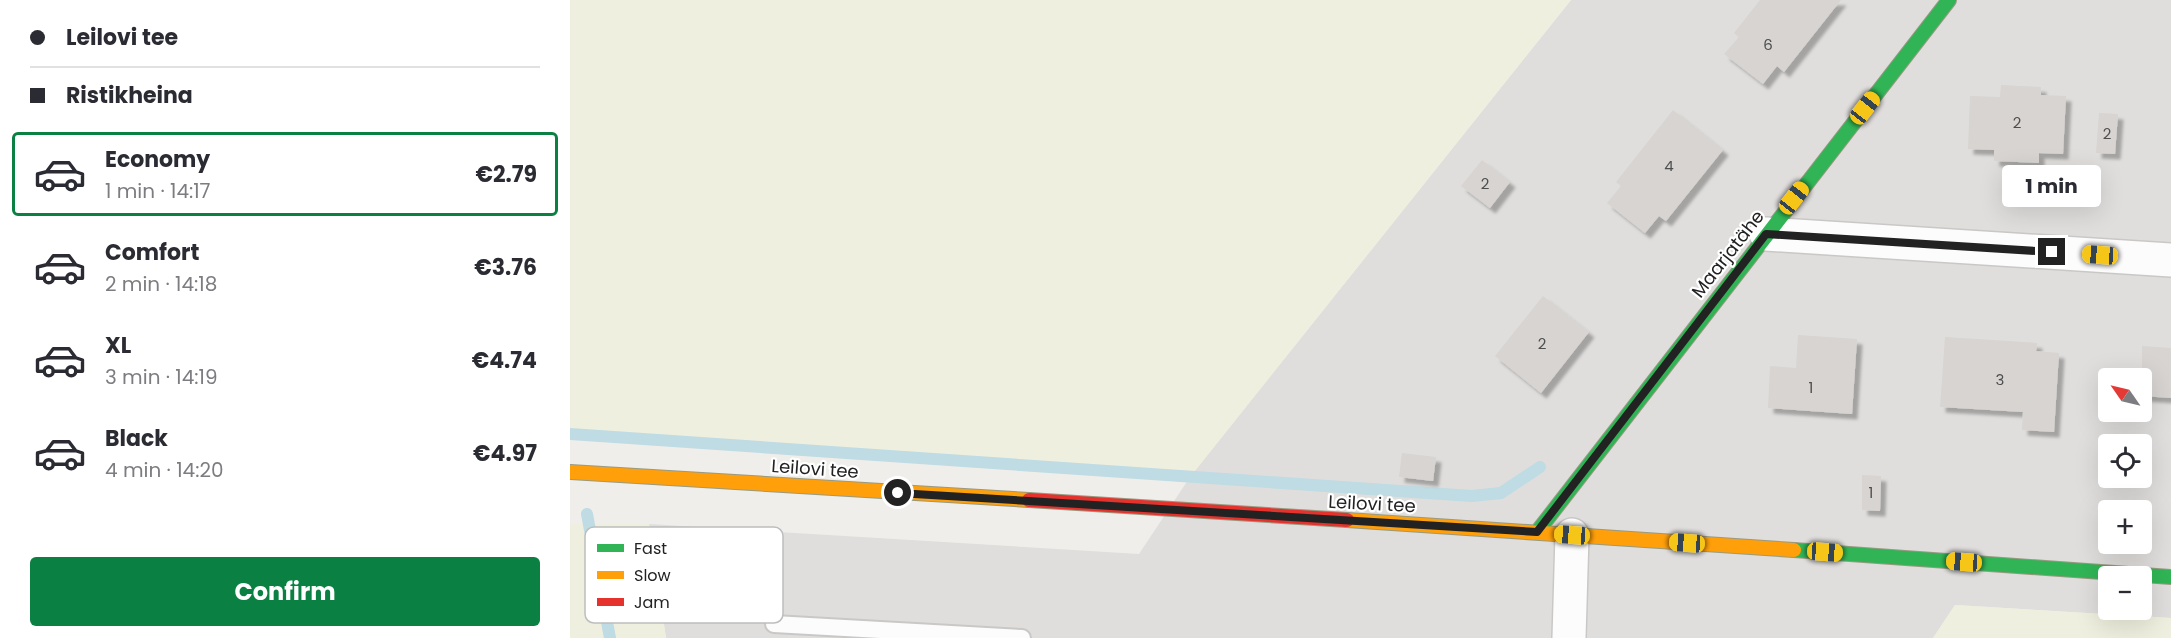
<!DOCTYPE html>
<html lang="en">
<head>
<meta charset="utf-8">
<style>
	:root { --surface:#fff; --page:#f2f2f3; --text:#2b2b33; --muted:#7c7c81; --line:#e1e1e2; --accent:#0b8043 }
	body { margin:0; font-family:Poppins,sans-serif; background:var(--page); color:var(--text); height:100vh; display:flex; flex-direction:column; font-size:22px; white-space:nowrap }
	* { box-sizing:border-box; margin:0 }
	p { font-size:20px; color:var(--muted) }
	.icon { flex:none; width:33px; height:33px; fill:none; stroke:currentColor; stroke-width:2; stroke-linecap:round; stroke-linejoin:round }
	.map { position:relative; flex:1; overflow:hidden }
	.panel { display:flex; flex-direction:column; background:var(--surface); width:570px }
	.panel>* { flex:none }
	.top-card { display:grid; align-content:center; height:132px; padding:0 30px; background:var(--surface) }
	.needle { width:39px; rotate:304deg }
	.fabs { position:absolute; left:1528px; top:368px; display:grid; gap:12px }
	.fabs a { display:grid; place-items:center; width:54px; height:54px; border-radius:6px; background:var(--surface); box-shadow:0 6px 24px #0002; font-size:30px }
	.end { position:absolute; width:27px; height:27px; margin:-14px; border:8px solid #222; background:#fff; box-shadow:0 0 0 3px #fff }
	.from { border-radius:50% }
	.bubble { position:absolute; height:42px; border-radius:6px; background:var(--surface); box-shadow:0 6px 24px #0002; font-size:20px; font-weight:700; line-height:42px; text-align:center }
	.car { position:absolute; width:18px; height:36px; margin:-18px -9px; border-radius:8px; box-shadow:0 0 4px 2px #0007; background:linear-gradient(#f5c518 24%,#345 0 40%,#f5c518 0 76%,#345 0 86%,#f5c518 0) }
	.top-card b { display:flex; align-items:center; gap:21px; height:57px; font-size:22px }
	.top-card b+b { border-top:2px solid var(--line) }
	.top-card i { width:15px; height:15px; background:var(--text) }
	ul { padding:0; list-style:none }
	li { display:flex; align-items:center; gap:18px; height:84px; margin:0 12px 9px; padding:0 18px; border:3px solid transparent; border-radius:6px }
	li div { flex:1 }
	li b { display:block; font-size:22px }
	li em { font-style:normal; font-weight:700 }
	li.current { border-color:var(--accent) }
	li>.icon { width:54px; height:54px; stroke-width:1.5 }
	.primary-button { display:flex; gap:12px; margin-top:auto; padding:12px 30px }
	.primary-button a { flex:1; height:69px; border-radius:6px; background:var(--accent); color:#fff; font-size:24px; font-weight:700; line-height:69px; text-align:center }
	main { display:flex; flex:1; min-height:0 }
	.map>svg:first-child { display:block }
</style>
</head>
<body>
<main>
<section class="panel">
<div class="top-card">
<b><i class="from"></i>Leilovi tee</b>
<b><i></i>Ristikheina</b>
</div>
<ul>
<li class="current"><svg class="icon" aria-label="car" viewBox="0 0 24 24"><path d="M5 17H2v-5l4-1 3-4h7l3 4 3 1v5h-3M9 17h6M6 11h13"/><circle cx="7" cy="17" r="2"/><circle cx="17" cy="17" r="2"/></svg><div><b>Economy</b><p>1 min · 14:17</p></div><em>€2.79</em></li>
<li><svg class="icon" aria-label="car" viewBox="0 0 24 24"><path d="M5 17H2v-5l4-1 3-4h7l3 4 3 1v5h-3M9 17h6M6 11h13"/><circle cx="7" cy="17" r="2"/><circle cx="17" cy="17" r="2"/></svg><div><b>Comfort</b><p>2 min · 14:18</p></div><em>€3.76</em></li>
<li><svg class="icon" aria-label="car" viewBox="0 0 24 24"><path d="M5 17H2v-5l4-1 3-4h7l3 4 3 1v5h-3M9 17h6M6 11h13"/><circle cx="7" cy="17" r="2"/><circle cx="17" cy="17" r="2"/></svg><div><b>XL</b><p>3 min · 14:19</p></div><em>€4.74</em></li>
<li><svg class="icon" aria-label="car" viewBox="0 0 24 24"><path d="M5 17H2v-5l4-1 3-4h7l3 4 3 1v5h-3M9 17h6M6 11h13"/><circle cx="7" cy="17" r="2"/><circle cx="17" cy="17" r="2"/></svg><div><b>Black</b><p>4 min · 14:20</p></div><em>€4.97</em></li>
</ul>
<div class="primary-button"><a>Confirm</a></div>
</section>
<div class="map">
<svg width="1601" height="638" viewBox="0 0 1601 638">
	<defs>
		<filter id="shadow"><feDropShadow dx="5.5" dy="5.5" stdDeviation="1.5" flood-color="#0004"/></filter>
	</defs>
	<rect width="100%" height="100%" fill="#f0eeeb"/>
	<!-- residential -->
	<path fill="#dfdedc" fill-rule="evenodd" d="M 1001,0 L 1601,0 L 1601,618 L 1385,605 L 1363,638 L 96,638 L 79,524 L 569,554 L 620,477 ZM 1539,378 L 1572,378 L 1572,411 L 1539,411 ZM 1539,444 L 1572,444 L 1572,477 L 1539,477 ZM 1539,510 L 1572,510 L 1572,543 L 1539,543 ZM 1539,576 L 1572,576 L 1572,609 L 1539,609 Z"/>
	<!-- farmland -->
	<path fill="#efefdf" d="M 0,0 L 1001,0 L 620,477 L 0,434 Z
		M 0,524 L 79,524 L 96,638 L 0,638 Z
		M 1385,605 L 1601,618 L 1601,638 L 1363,638 Z"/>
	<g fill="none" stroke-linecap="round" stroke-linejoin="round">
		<!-- stream -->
		<path stroke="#bfdbe3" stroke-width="12" d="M 0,434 L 902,496 L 931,493 L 970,467
			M 17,514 L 40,638"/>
	</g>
	<!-- building -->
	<path fill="#d7d4d2" filter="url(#shadow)" d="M 1190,0 L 1271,0 L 1214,72 L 1207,66 L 1193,84 L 1154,54 L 1169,37 L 1164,33 Z
		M 1431,85 L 1471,87 L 1471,95 L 1496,96 L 1493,154 L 1469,153 L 1469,163 L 1424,161 L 1424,150 L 1398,149 L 1400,96 L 1430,97 Z
		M 1103,110 L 1153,150 L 1096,221 L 1089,216 L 1075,233 L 1037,203 L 1051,186 L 1046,182 Z
		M 1529,113 L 1548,114 L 1545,154 L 1526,153 Z
		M 912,160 L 940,182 L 920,208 L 891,186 Z
		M 973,296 L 1019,332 L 971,393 L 925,356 Z
		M 1228,335 L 1287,339 L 1282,414 L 1198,408 L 1200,366 L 1226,368 Z
		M 1375,337 L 1467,343 L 1466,351 L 1489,353 L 1484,432 L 1452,430 L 1453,412 L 1370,407 Z
		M 1572,346 L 1601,348 L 1601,398 L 1572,396 Z
		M 832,453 L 866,457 L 863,481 L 829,477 Z
		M 1292,475 L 1311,476 L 1310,511 L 1292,510 Z"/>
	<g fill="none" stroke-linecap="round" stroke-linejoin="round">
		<!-- lane casing -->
		<g stroke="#c9c8c7" stroke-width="20">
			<path id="lane" d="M 204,624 L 452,638"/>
		</g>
		<!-- street casing -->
		<g stroke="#c9c8c7" stroke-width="36">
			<path id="street" d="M 1196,234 L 1601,260
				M 999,638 L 1002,535"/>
		</g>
		<!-- fast casing -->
		<g stroke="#999a82" stroke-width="16">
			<path id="fast" d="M 967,532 L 1379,0
				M 1224,550 L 1601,577"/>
		</g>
		<!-- slow casing -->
		<g stroke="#999a82" stroke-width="16">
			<path id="slow" d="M 0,472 L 459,500
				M 777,520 L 1224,550"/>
		</g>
		<!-- jam casing -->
		<g stroke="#999a82" stroke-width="16">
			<path id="jam" d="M 459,500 L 777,520"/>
		</g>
		<!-- lane -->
		<use href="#lane" stroke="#fdfcfc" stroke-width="16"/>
		<!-- street -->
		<use href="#street" stroke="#fdfcfc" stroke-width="33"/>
		<!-- fast -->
		<use href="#fast" stroke="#30b455" stroke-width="14"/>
		<!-- slow -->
		<use href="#slow" stroke="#ff9f0a" stroke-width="14"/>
		<!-- jam -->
		<use href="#jam" stroke="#e5322d" stroke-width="14"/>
	</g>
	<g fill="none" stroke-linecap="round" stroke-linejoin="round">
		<!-- route -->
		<path stroke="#222" stroke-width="8" d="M 328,493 L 967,532 L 1196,234 L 1482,252"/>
	</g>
	<g text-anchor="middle" stroke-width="4.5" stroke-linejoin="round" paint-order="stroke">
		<!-- number labels -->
		<g font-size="15" fill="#4f4e4e">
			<text x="1198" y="50">6</text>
			<text x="1447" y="128">2</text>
			<text x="1537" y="139">2</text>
			<text x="1099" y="171">4</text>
			<text x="915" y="189">2</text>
			<text x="972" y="349">2</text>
			<text x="1430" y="385">3</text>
			<text x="1241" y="393">1</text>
			<text x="1301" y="498">1</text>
		</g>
		<!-- street labels -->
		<g font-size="18" fill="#222" stroke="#fff">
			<text transform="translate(1158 254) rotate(-52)" y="6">Maarjatähe</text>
			<text transform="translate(245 469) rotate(4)" y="6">Leilovi tee</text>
			<text transform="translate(802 504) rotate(3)" y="6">Leilovi tee</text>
		</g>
	</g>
	<!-- legend -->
	<rect x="15" y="527" width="198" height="96" rx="9" fill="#fff" stroke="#bdbdbd" stroke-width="1.5"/>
	<rect x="27" y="544" width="27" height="8" fill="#30b455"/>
	<rect x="27" y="571" width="27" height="8" fill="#ff9f0a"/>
	<rect x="27" y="598" width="27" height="8" fill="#e5322d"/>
	<g font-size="16" fill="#222">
		<text x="64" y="554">Fast</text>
		<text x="64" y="581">Slow</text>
		<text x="64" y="608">Jam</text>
	</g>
</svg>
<div class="fabs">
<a><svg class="needle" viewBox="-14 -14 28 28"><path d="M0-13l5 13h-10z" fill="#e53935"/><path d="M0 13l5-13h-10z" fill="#7c7c81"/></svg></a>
<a><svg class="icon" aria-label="locate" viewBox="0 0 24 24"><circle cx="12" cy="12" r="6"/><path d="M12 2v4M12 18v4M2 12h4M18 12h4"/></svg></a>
<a>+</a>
<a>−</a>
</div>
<i class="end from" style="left:328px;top:493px"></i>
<i class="end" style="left:1482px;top:252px"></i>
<div class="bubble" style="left:1432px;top:165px;width:99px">1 min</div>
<i class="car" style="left:1295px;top:108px;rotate:38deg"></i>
<i class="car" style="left:1224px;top:198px;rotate:38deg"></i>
<i class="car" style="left:1530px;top:255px;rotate:274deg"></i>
<i class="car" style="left:1002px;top:535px;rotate:274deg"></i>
<i class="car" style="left:1117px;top:543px;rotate:274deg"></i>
<i class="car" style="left:1255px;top:552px;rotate:94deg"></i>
<i class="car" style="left:1394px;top:562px;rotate:274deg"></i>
</div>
</main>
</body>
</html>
